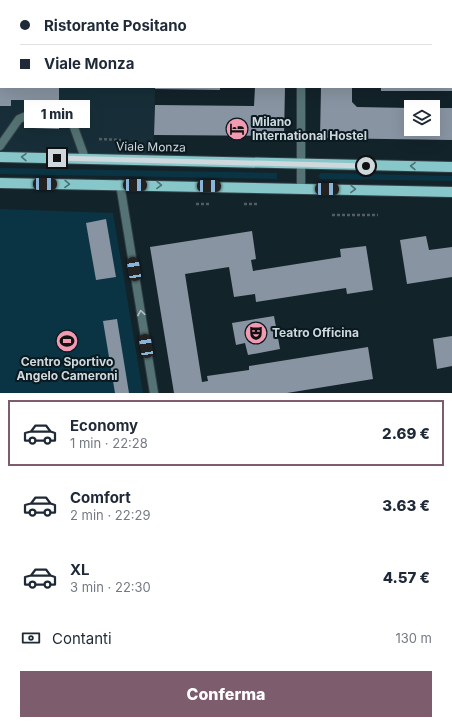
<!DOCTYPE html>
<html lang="it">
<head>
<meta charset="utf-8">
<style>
	:root { --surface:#fff; --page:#f2f2f3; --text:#1f2937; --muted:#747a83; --line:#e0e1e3; --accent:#7d5c6e }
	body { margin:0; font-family:Inter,sans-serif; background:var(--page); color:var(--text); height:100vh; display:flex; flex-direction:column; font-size:15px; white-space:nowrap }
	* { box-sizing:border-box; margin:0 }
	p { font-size:13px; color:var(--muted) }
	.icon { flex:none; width:22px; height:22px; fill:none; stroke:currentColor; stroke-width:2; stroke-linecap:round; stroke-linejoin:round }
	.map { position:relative; height:393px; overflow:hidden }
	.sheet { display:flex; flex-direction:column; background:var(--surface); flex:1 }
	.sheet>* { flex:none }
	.top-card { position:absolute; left:0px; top:0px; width:452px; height:88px; box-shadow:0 4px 16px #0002; display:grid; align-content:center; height:88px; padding:0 20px; background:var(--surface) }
	.controls { position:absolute; left:404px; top:100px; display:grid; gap:8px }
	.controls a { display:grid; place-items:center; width:36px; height:36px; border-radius:0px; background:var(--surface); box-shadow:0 4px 16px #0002; font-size:20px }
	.end { position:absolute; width:18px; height:18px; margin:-9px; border:5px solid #ced8dd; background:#111; box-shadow:0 0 0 2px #111 }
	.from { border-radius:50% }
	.bubble { position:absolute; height:28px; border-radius:0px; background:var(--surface); box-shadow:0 4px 16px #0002; font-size:13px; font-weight:800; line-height:28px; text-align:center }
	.car { position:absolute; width:12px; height:24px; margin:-12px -6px; border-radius:5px; box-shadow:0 0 3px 1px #0007; background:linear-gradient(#222 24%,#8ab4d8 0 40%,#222 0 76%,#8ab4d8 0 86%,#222 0) }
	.top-card b { display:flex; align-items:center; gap:14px; height:38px; font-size:15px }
	.top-card b+b { border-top:1px solid var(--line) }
	.top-card i { width:10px; height:10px; background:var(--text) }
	ul { padding:7px 0 0; list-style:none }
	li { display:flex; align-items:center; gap:12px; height:66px; margin:0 8px 6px; padding:0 12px; border:2px solid transparent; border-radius:0px }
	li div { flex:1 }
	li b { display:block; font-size:15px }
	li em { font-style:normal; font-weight:800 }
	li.selected { border-color:var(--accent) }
	li>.icon { width:36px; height:36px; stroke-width:1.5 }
	.pay { display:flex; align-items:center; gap:10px; height:44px; padding:0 20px; font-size:15px }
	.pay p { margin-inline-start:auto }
	.action { display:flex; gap:8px; margin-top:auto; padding:8px 20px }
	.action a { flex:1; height:46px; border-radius:0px; background:var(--accent); color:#fff; font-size:16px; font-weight:800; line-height:46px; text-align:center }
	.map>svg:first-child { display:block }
</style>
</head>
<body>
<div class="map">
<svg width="452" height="393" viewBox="0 0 452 393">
	<rect width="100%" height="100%" fill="#13232a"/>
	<!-- built -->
	<path fill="#172e38" d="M 0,0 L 155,0 L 1,1 L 1,87 L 155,87 L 153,160 L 0,157 Z"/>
	<!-- green -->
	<path fill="#0a3443" d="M 0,168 L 277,173 L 277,179 L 0,174 Z
		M 321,173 L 452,176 L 452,181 L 321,179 L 318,176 Z
		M 0,209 L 113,213 L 143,393 L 0,393 Z"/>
	<!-- building -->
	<path fill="#8894a2" d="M 0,87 L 59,88 L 59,129 L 33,128 L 33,100 L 11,100 L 11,106 L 0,106 Z
		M 155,87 L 220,87 L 220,90 L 155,89 Z
		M 255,87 L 285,87 L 284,136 L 154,135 L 155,105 L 254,106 Z
		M 321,87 L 352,87 L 352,102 L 357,107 L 411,108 L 411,129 L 433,129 L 433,108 L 452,108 L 452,140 L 320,138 Z
		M 381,87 L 452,87 L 452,91 L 381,91 Z
		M 106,219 L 116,277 L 96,280 L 86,223 Z
		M 252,231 L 256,259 L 251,260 L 253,271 L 341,257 L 340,249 L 366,246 L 373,290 L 347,294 L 346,288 L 256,302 L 255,294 L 234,297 L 229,267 L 185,274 L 202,382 L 208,381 L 207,376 L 249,370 L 249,366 L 368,347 L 373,379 L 287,393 L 174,393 L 150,247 Z
		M 426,236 L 429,250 L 452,247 L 452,277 L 407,284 L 400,240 Z
		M 274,316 L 280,349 L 248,355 L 245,343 L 236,345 L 232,323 Z
		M 117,319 L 129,393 L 115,393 L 103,321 Z
		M 452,336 L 452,366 L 437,369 L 433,339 Z"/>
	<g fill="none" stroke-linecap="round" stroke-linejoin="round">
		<!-- lane casing -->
		<g stroke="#314047" stroke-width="10">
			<path id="lane" d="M 59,112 L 71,119 L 85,158
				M 0,146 L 19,119 L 33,113"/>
		</g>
		<!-- street casing -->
		<g stroke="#314047" stroke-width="10">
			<path id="street" d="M 303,1 L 303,0
				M 120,184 L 154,393
				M 301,188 L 301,87"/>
		</g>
		<!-- primary casing -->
		<g stroke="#314047" stroke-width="12">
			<path id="primary" d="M 0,157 L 452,167
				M 0,183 L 452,192"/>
		</g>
		<!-- path -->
		<path stroke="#505e64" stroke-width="2.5" stroke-dasharray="3 2" stroke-linecap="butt" d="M 99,139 L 121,140
			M 196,204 L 211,204
			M 244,204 L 258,204
			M 332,215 L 378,215"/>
		<!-- lane -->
		<use href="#lane" stroke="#557374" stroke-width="8"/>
		<!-- street -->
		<use href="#street" stroke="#557374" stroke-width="8"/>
		<!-- primary -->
		<use href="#primary" stroke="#88c7c9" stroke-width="10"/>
	</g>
	<!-- one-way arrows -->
	<defs><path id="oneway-chevron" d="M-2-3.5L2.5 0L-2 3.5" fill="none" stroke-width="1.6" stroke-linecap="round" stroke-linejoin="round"/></defs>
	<g stroke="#497074">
		<use href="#oneway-chevron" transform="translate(24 157) rotate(-179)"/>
		<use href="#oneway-chevron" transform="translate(413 166) rotate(-179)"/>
		<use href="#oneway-chevron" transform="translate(67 184) rotate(1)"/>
		<use href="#oneway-chevron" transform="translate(159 185) rotate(1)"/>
		<use href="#oneway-chevron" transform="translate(353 189) rotate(1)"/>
	</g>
	<use stroke="#b0bfc3" href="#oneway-chevron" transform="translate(141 313) rotate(-99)"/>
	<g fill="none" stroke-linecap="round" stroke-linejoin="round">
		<!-- route -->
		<path stroke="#ced8dd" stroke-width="5" d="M 57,158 L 366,166"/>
	</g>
	<!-- icons -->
	<defs>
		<g id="hotel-disc" transform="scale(1.15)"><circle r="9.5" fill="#f19ab2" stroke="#0a1a20"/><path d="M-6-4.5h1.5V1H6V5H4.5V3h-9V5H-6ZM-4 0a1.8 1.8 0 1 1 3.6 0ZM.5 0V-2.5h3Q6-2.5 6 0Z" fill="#111"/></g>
		<g id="theatre-disc" transform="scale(1.15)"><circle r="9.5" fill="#f19ab2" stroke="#0a1a20"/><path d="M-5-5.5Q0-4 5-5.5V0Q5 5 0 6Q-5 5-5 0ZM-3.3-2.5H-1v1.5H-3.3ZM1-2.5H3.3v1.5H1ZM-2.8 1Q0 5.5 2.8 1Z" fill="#111"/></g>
		<g id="stadium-disc" transform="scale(1.15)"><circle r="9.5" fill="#f19ab2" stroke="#0a1a20"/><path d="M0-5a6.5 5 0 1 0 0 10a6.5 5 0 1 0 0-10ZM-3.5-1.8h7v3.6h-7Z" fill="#111"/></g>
	</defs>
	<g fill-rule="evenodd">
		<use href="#hotel-disc" x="237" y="129"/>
		<use href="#theatre-disc" x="256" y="333"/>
		<use href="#stadium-disc" x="67" y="341"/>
	</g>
	<g text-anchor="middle" stroke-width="4" stroke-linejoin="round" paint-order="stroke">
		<!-- poi labels -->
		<g font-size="12" font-weight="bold" fill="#ced8dd" stroke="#0a1a20" text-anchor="start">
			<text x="252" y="126">Milano<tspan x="252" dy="14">International Hostel</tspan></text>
			<text x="272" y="337">Teatro Officina</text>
			<text x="67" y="366" text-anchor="middle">Centro Sportivo<tspan x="67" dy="14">Angelo Cameroni</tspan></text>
		</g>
		<!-- street labels -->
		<g font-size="12" fill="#ced8dd" stroke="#0a1a20">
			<text transform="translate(151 147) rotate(1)" y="4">Viale Monza</text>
		</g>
	</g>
</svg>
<div class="controls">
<a><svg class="icon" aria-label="layers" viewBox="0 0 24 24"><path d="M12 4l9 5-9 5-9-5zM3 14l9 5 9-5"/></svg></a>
</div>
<i class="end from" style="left:366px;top:166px"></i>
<i class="end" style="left:57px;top:158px"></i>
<div class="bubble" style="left:24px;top:100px;width:66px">1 min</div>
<i class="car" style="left:45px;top:184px;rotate:90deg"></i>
<i class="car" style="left:135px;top:185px;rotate:91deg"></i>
<i class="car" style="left:209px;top:186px;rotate:91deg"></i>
<i class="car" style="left:327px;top:189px;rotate:91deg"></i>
<i class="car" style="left:134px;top:269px;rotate:351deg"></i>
<i class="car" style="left:146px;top:346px;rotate:351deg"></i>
<div class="top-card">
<b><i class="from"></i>Ristorante Positano</b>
<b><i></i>Viale Monza</b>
</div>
</div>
<section class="sheet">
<ul>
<li class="selected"><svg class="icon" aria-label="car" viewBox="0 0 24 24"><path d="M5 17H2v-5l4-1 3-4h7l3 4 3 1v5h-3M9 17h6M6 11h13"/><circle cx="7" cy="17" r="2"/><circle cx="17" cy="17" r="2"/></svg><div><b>Economy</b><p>1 min · 22:28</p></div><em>2.69 €</em></li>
<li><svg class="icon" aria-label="car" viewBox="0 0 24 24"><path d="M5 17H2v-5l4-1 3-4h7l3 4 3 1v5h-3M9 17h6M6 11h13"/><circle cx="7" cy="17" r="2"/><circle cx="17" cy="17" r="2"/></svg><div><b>Comfort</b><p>2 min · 22:29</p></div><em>3.63 €</em></li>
<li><svg class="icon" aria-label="car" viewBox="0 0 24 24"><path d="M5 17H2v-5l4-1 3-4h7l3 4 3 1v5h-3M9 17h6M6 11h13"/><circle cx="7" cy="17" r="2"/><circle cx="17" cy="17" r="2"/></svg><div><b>XL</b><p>3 min · 22:30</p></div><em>4.57 €</em></li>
</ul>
<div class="pay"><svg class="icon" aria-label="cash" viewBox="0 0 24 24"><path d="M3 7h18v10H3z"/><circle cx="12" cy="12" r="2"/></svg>Contanti<p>130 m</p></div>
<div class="action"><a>Conferma</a></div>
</section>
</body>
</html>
